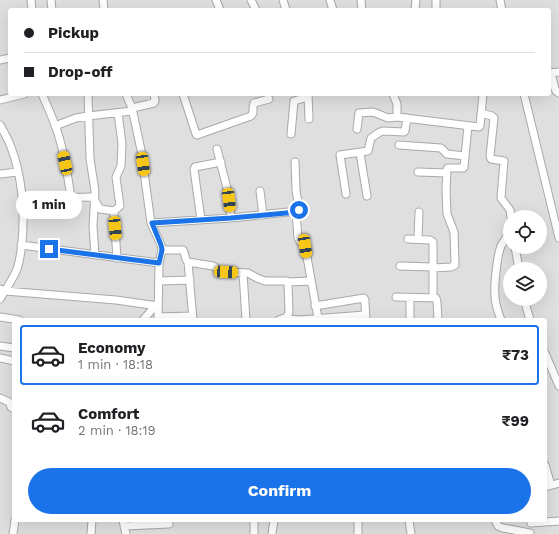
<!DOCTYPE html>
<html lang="en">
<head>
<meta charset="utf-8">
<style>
	:root { --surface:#fff; --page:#f2f2f2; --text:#202124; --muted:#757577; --line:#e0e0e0; --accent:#1a73e8 }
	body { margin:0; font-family:"Work Sans",sans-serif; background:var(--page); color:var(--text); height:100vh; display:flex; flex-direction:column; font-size:15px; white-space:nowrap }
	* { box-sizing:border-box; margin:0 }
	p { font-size:13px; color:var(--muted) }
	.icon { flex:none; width:22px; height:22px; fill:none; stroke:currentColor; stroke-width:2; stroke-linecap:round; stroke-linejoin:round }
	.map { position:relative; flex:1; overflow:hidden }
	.sheet { position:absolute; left:12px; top:318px; width:535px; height:204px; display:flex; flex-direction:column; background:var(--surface); border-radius:4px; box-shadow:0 4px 16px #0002 }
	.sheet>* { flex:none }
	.top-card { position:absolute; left:8px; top:8px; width:543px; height:88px; border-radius:4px; box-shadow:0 4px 16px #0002; display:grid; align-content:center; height:88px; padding:0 16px; background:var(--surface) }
	.buttons { position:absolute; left:503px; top:210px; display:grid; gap:8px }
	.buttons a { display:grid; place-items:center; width:44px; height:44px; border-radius:50%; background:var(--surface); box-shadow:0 4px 16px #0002; font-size:20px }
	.end { position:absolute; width:18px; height:18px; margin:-9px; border:5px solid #1a73e8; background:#fff; box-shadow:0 0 0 2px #fff }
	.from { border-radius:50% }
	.bubble { position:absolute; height:28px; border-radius:14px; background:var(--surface); box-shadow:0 4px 16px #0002; font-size:13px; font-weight:700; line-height:28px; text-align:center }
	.car { position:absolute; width:12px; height:24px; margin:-12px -6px; border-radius:5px; box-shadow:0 0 3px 1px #0007; background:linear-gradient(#f5c518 24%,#345 0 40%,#f5c518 0 76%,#345 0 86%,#f5c518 0) }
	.top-card b { display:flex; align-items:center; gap:14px; height:38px; font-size:15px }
	.top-card b+b { border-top:1px solid var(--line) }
	.top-card i { width:10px; height:10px; background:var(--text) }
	ul { padding:7px 0 0; list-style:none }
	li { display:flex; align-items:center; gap:12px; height:60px; margin:0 8px 6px; padding:0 8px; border:2px solid transparent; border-radius:4px }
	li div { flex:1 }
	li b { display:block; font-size:15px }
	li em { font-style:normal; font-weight:700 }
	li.selected { border-color:var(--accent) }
	li>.icon { width:36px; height:36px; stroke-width:1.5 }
	.action { display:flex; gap:8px; margin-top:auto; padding:8px 16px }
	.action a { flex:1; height:46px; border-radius:24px; background:var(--accent); color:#fff; font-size:16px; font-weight:700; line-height:46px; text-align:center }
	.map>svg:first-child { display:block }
</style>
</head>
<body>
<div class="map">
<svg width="559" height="534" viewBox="0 0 559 534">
	<rect width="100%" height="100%" fill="#f2efe9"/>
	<!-- residential -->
	<path fill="#e0dfdf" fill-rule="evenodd" d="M 0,0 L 559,0 L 559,534 L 0,534 ZM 10,10 L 549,10 L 549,94 L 10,94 ZM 510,217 L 540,217 L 540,247 L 510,247 ZM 510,269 L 540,269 L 540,299 L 510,299 ZM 14,320 L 545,320 L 545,520 L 14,520 Z"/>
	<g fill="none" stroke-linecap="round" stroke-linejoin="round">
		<!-- minor casing -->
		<g stroke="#a9a9a9" stroke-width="9">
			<path id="minor" d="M 31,0 L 32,10
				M 51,0 L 52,10
				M 103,0 L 104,10
				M 216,0 L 220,10
				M 251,0 L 256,10
				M 283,0 L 286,10
				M 330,0 L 333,10
				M 361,0 L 362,10
				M 500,0 L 502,10
				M 415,10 L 416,0
				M 436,10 L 436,0
				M 0,60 L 10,58
				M 549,73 L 559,72
				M 551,73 L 555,89 L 556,91 L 559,93
				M 42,94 C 48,108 55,122 59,137 C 65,157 68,177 71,198
				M 88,94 L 90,159 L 95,191 L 93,226 L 95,255
				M 126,94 L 132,108 L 141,150 L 151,223 L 161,245 L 162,250 L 159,263 L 158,320
				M 183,94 L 196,134 L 197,135 L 251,116 L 253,113 L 253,107 L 254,103 L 269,99
				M 308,94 L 309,119
				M 393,94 L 397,104 L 397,117 L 479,127 L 480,126 L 483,94
				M 524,94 L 559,238
				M 0,100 L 24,94
				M 132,108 L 154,103 L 155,101 L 154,94
				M 481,113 L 492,116 L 494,118 L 490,156 L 491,159 L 504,161 L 501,198 L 510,210 L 511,217
				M 0,125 C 4,132 8,139 11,147 C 22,176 25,211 22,242 C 21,251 20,261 17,269 C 13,279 6,289 0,299
				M 55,126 L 76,118 L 88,116 L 132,111
				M 357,129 L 359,113 L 373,112 L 388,118 L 397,117
				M 291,134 L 294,101 L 308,97
				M 399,145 L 441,148 L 447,154 L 465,156
				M 217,149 L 228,192 L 231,218
				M 360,153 L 367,196
				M 418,172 L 447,173
				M 0,174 L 18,172
				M 260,191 L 263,215
				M 346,194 L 340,155 L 368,151 L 371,138 L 380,132 L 383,131 L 404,132 L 405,131 L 407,118
				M 22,199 L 90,197 L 94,199 L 100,209 L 114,211
				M 296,212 L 298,238 L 300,242 L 303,243 L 305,246 L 318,318
				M 201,220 L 194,169 L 195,167 L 221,162
				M 151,223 L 231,218 L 298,211 L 299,209 L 296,190 L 295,162
				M 408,239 L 430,240 L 433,242 L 433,297
				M 418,239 L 419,212
				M 21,245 L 159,263
				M 515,247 L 519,269
				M 162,250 L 183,250 C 186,254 184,259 188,262 L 213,266 L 221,271 L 226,272 L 248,273 L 257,278 L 265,281 L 287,281 L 288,284 L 289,312 L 287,317 L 279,320
				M 117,258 L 114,214 L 114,211 L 120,206 L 116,177 L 121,166 L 122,144 L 118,113
				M 188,262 L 193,320
				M 400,266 L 433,267
				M 433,268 L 451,267 L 455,265 L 455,263 L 454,232 L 447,214 L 446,190 L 447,169 L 448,168 L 463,168 L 464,167 L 468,126
				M 243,273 L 246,320
				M 159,281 L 190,280
				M 288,282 L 311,281
				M 0,289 L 5,291 L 116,300 L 158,306
				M 396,297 L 436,298 L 437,302 L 438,320
				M 410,298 L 410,320
				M 524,299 L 530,320
				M 315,306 L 364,298 L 365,300 L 365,303 L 366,320
				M 0,317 L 19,320
				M 158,317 L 192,316
				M 285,318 L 298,320 L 365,315
				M 143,320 L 156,305
				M 501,320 C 498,312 495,304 495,296 C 494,285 497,256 501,246 C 504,240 508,237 510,230
				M 0,346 L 14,348
				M 545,353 L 559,386
				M 0,358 L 14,361
				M 0,398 L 9,402 L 11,407 L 14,409
				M 545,465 L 551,485
				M 545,487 L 559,483
				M 123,520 L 126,534
				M 358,520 L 358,534
				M 409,520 L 411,534
				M 495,520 L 498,526 L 503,528 L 530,533
				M 531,523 L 559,521
				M 124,526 L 169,524
				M 13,534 L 15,520
				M 91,534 L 92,520
				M 254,534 L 254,520
				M 272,534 L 274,520"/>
		</g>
		<!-- minor -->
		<use href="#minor" stroke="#fff" stroke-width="7"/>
	</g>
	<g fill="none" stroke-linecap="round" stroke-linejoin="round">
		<!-- route -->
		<path stroke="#1a73e8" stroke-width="5" d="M 49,249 L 159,263 L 162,250 L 161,245 L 152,223 L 231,218 L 297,212 L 299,210"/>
	</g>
</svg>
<div class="buttons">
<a><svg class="icon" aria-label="locate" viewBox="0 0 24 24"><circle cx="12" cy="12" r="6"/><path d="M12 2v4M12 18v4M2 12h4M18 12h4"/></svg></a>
<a><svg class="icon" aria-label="layers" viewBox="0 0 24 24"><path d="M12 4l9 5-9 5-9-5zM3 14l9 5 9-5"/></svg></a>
</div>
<i class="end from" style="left:299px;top:210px"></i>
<i class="end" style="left:49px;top:249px"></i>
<div class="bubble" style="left:16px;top:191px;width:66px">1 min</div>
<i class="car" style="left:65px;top:163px;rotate:348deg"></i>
<i class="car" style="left:143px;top:164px;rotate:172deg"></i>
<i class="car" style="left:229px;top:200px;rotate:173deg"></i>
<i class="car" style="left:115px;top:228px;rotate:175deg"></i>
<i class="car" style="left:305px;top:246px;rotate:171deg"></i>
<i class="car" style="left:226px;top:272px;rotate:93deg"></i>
<div class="top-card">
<b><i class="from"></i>Pickup</b>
<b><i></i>Drop-off</b>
</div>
<section class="sheet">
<ul>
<li class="selected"><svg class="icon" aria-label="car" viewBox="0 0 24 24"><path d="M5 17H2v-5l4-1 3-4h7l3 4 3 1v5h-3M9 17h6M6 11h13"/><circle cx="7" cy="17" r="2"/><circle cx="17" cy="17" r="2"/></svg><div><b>Economy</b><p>1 min · 18:18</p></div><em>₹73</em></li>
<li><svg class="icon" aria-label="car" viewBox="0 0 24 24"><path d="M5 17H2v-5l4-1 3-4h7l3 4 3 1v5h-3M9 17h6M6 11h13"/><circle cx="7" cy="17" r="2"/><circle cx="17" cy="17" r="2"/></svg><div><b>Comfort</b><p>2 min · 18:19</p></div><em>₹99</em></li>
</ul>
<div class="action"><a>Confirm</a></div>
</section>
</div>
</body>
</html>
